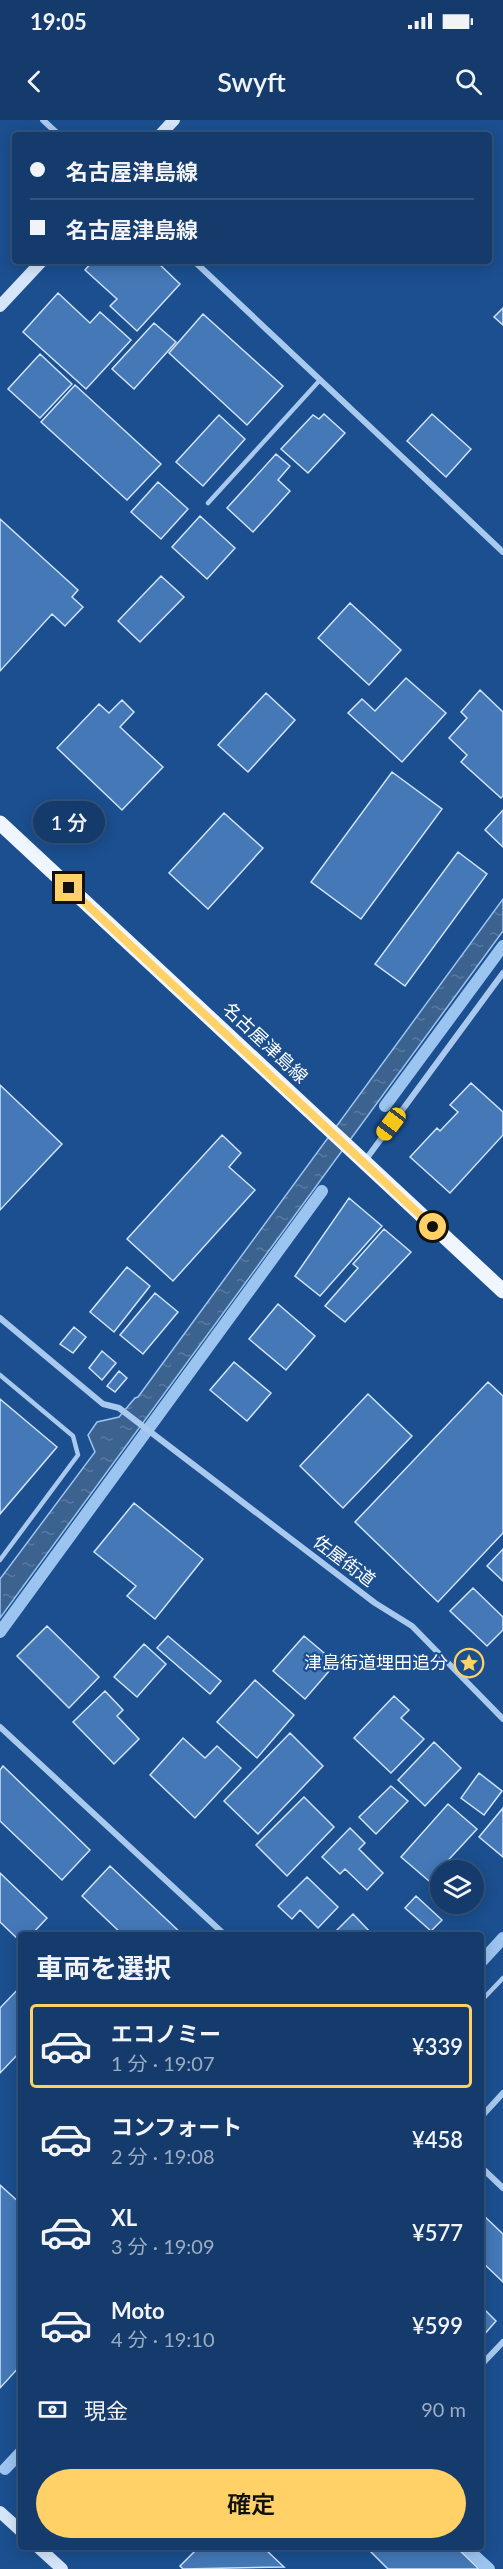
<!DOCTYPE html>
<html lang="ja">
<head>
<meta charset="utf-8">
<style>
	:root { --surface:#143b6b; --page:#1d4271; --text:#f1f3f6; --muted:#9dadc1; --line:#33557e; --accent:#ffd166 }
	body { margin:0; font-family:Lato,"Noto Sans JP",sans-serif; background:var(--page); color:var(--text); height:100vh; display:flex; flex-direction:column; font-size:22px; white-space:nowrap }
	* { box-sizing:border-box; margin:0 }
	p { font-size:20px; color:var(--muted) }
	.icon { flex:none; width:33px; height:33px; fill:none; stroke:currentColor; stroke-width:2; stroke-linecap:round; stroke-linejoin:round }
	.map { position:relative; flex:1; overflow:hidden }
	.details { position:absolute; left:18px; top:1812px; width:466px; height:618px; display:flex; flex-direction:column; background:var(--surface); border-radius:6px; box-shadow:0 3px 15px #0003,0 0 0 2px var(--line) }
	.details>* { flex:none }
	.banner { position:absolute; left:12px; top:12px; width:480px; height:132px; border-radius:6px; box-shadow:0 3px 15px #0003,0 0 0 2px var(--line); display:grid; align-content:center; height:132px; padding:0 18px; background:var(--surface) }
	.buttons { position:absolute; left:430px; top:1740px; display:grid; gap:12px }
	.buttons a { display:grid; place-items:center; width:54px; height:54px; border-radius:50%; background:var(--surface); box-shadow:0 3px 15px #0003,0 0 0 2px var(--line); font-size:30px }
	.end { position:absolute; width:27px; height:27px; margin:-14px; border:8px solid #ffd166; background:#111; box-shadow:0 0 0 3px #111 }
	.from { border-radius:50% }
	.bubble { position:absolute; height:42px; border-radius:21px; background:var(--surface); box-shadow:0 3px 15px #0003,0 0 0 2px var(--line); font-size:20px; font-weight:600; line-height:42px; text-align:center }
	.car { position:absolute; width:18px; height:36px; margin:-18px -9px; border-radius:8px; box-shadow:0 0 4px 2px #0007; background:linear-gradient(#f5c518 24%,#345 0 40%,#f5c518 0 76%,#345 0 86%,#f5c518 0) }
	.banner b { display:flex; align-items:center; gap:21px; height:57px; font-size:22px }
	.banner b+b { border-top:2px solid var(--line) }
	.banner i { width:15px; height:15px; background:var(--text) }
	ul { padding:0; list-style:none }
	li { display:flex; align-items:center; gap:18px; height:84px; margin:0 12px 9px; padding:0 6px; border:3px solid transparent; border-radius:6px }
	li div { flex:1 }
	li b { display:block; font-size:22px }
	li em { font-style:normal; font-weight:600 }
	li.current { border-color:var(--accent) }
	li>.icon { width:54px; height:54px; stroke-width:1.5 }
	h2 { padding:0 18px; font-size:27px; line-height:72px }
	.pay { display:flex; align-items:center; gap:15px; height:66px; padding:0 18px; font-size:22px }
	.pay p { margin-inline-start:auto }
	.action { display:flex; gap:12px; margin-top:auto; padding:12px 18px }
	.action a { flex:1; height:69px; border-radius:36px; background:var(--accent); color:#111; font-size:24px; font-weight:600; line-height:69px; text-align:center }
	.status { display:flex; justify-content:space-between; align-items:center; height:42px; padding:0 30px; background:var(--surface); direction:ltr }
	.status svg { height:16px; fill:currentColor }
	header { display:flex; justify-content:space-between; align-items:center; height:78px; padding:0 18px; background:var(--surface); font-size:27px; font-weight:600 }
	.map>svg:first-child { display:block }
</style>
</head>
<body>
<div class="status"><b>19:05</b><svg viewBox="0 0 49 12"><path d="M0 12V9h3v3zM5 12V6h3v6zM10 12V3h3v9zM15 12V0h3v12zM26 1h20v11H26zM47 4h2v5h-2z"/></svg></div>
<header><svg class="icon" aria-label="back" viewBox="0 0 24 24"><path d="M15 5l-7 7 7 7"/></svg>Swyft<svg class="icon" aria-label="search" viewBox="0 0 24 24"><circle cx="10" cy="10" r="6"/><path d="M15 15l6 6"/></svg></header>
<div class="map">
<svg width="503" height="2449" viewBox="0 0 503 2449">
	<defs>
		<pattern id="water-ripples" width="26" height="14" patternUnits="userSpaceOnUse" patternTransform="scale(1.5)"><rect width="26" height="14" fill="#3c6290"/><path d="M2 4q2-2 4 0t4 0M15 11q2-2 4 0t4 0" fill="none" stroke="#597aa1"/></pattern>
	</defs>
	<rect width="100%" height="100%" fill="#1b4f8f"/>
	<!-- water -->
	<path fill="url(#water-ripples)" stroke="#9cc4f0" stroke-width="1.5" d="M 503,779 L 503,811 L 0,1498 L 0,1459 L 95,1332 L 88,1315 L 97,1302 L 119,1297 L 135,1278 L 138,1277 Z"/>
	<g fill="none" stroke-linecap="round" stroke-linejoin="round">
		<!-- stream -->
		<path stroke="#9cc4f0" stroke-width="12" d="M 385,986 L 503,826
			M 0,1512 L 322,1071
			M 482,1841 L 503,1818
			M 5,2349 L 21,2332
			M 465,2427 L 489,2449"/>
	</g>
	<!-- building -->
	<path fill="#4478b7" stroke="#cfe3fa" stroke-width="1.5" d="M 93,141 L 156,141 L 180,164 L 137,211 L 110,186 L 117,179 L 85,150 Z
		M 58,173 L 90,203 L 100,192 L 131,220 L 86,269 L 23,212 Z
		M 503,188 L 503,205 L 494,197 Z
		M 203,194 L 283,266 L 247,305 L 169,233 Z
		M 154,203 L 176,222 L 134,269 L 112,249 Z
		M 40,234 L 72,264 L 40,298 L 8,269 Z
		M 75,265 L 161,344 L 127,380 L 41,302 Z
		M 324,294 L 345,313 L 308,353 L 281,329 L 313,295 L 319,299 Z
		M 432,294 L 471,329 L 446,357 L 407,321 Z
		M 219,295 L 245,319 L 203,366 L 176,342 Z
		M 276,334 L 290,346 L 278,360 L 290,371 L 253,412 L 227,388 Z
		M 158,362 L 188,389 L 161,419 L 131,392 Z
		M 200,396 L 235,428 L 207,459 L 172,427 Z
		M 0,399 L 78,470 L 72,477 L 83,487 L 65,506 L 52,494 L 0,551 Z
		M 161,456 L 184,477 L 140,522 L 118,501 Z
		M 350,483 L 401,530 L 369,565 L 318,518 Z
		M 406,558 L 446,593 L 402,642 L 348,593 L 362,579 L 375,591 Z
		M 480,570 L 503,592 L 503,676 L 501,678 L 461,642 L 467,635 L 449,618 L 467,598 L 461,592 Z
		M 266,573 L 295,600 L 248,652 L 218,625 Z
		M 122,580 L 134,592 L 120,607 L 163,647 L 122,690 L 57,628 L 99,584 L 109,593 Z
		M 392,652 L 442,689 L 361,799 L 311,762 Z
		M 503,690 L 503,727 L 485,710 Z
		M 224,693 L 263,728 L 208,789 L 169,753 Z
		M 458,732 L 487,754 L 405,866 L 375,844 Z
		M 471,963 L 503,992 L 503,1015 L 450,1073 L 410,1037 L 437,1008 L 440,1011 L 458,992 L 450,985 Z
		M 0,965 L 62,1024 L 0,1090 Z
		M 222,1015 L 241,1033 L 229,1047 L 255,1070 L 173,1161 L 127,1119 Z
		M 349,1078 L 382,1106 L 320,1176 L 295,1156 Z
		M 384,1109 L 411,1132 L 345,1202 L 325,1186 L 358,1148 L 353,1144 Z
		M 127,1147 L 150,1166 L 114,1212 L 90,1192 Z
		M 155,1173 L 178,1192 L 143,1234 L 120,1215 Z
		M 278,1184 L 315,1216 L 286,1250 L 249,1219 Z
		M 74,1207 L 86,1217 L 73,1233 L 60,1224 Z
		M 102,1231 L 116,1243 L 102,1260 L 89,1248 Z
		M 234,1242 L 271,1273 L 247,1301 L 210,1270 Z
		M 119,1251 L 127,1258 L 115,1272 L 107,1266 Z
		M 488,1262 L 503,1276 L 503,1413 L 438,1482 L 355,1402 Z
		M 368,1274 L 412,1316 L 343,1388 L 300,1346 Z
		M 0,1279 L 57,1327 L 0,1394 Z
		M 134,1383 L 203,1439 L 155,1499 L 127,1476 L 136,1466 L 94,1432 Z
		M 503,1429 L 503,1461 L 487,1446 Z
		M 473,1468 L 503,1497 L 503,1510 L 487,1526 L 450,1491 Z
		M 47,1506 L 99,1557 L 69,1588 L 17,1536 Z
		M 168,1516 L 221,1561 L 210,1574 L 157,1528 Z
		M 304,1516 L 336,1543 L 305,1579 L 273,1551 Z
		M 144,1524 L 166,1544 L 137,1577 L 114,1557 Z
		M 255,1560 L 294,1595 L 257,1638 L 217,1602 Z
		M 105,1571 L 123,1590 L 117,1596 L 139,1619 L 114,1644 L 73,1602 Z
		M 394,1576 L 409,1590 L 401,1598 L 424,1619 L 391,1653 L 354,1618 Z
		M 290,1613 L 323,1646 L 258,1714 L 224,1681 Z
		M 183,1618 L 205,1638 L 217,1626 L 241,1648 L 195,1698 L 150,1655 Z
		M 434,1622 L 461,1648 L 425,1686 L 398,1660 Z
		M 3,1646 L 90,1730 L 62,1760 L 0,1701 L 0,1650 Z
		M 479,1653 L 502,1671 L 484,1695 L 461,1678 Z
		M 391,1666 L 408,1681 L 376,1714 L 359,1697 Z
		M 304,1677 L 334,1707 L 287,1756 L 256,1725 Z
		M 448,1684 L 477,1709 L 429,1761 L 401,1737 Z
		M 503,1688 L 503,1737 L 479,1717 Z
		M 350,1708 L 365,1723 L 359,1729 L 383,1753 L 367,1770 L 345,1749 L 340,1754 L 322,1737 Z
		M 110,1746 L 183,1815 L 123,1815 L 82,1776 Z
		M 0,1753 L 47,1798 L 31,1815 L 21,1815 L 21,1822 L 0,1802 Z
		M 307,1757 L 338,1787 L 318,1808 L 300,1790 L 292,1799 L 278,1786 Z
		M 416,1776 L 442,1800 L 431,1811 L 405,1788 Z
		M 353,1794 L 373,1815 L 332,1815 Z
		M 21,1866 L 21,1931 L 0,1953 L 0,1888 Z
		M 0,2065 L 21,2084 L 21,2245 L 0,2268 Z
		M 482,2094 L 503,2114 L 503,2162 L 482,2142 Z
		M 482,2187 L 496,2201 L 482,2217 Z
		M 199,2427 L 268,2427 L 266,2430 L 284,2447 L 183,2449 L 180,2446 Z
		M 366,2427 L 456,2427 L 479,2449 L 388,2449 Z"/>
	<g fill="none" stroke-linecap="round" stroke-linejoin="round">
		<!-- lane -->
		<path stroke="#a9c9ee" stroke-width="4.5" d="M 208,383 L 320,260
			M 0,1255 L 73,1316 L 78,1335 L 0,1440
			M 482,1880 L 503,1858"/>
		<!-- street -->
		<path stroke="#a9c9ee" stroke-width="6" d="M 43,0 L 59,15
			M 194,141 L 503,432
			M 364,1042 L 503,853
			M 0,1198 L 103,1284 L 119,1288 L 375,1483 L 412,1506 L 503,1599
			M 0,1607 L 225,1815
			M 482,1996 L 503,1973
			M 482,2048 L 503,2068
			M 482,2244 L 503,2222"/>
		<!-- secondary -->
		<path stroke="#d6e6fa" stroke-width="12" d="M 160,15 L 174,0
			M 0,186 L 42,141
			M 0,2392 L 21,2411
			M 38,2427 L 62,2449"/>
		<!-- primary -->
		<path stroke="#f0f6ff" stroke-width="15" d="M 0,703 L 503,1171"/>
	</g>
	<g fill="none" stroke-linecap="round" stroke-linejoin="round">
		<!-- route -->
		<path stroke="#ffd166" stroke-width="8" d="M 69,768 L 433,1107"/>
	</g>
	<!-- icons -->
	<defs>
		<g id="sight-ring" transform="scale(1.5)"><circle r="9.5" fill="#1b4f8f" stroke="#ffd166" stroke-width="1.5"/><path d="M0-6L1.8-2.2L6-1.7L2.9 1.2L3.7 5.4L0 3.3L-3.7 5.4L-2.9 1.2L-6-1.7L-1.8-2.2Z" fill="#ffd166"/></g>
	</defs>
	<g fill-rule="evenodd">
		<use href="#sight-ring" x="469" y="1543"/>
	</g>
	<g text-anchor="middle" stroke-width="4.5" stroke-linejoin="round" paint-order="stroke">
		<!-- street labels -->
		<g font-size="18" fill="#fff" stroke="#1b4f8f">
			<text transform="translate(265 923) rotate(43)" y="6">名古屋津島線</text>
			<text transform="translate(344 1441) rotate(37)" y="6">佐屋街道</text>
		</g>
		<!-- poi labels -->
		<g font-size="18" fill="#fff" stroke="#1b4f8f" text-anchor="end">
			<text x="448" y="1549">津島街道埋田追分</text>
		</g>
	</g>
</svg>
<div class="buttons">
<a><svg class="icon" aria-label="layers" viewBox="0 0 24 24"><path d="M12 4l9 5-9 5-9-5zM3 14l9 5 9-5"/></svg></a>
</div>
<i class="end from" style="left:433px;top:1107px"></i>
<i class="end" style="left:69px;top:768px"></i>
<div class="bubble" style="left:33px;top:681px;width:72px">1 分</div>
<i class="car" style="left:391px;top:1004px;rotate:217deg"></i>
<div class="banner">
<b><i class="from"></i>名古屋津島線</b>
<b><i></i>名古屋津島線</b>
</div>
<section class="details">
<h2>車両を選択</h2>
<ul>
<li class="current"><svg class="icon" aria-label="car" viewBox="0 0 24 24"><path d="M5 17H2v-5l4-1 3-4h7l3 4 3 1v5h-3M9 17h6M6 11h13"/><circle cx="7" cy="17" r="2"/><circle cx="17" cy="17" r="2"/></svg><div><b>エコノミー</b><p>1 分 · 19:07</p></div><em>¥339</em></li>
<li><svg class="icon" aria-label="car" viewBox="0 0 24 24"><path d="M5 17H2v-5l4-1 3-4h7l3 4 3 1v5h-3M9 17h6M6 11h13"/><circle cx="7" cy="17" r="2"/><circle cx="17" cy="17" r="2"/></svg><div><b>コンフォート</b><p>2 分 · 19:08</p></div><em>¥458</em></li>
<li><svg class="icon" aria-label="car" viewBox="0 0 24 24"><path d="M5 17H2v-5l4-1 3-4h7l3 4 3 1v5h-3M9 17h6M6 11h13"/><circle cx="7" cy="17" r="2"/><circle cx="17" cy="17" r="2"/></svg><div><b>XL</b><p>3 分 · 19:09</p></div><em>¥577</em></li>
<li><svg class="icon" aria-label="car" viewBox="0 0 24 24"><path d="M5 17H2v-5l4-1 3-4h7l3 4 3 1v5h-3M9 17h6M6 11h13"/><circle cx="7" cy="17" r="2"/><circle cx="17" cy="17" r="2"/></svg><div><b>Moto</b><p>4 分 · 19:10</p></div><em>¥599</em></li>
</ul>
<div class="pay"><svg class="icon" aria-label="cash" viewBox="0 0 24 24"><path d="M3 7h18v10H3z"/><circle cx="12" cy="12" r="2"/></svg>現金<p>90 m</p></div>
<div class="action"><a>確定</a></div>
</section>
</div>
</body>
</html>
